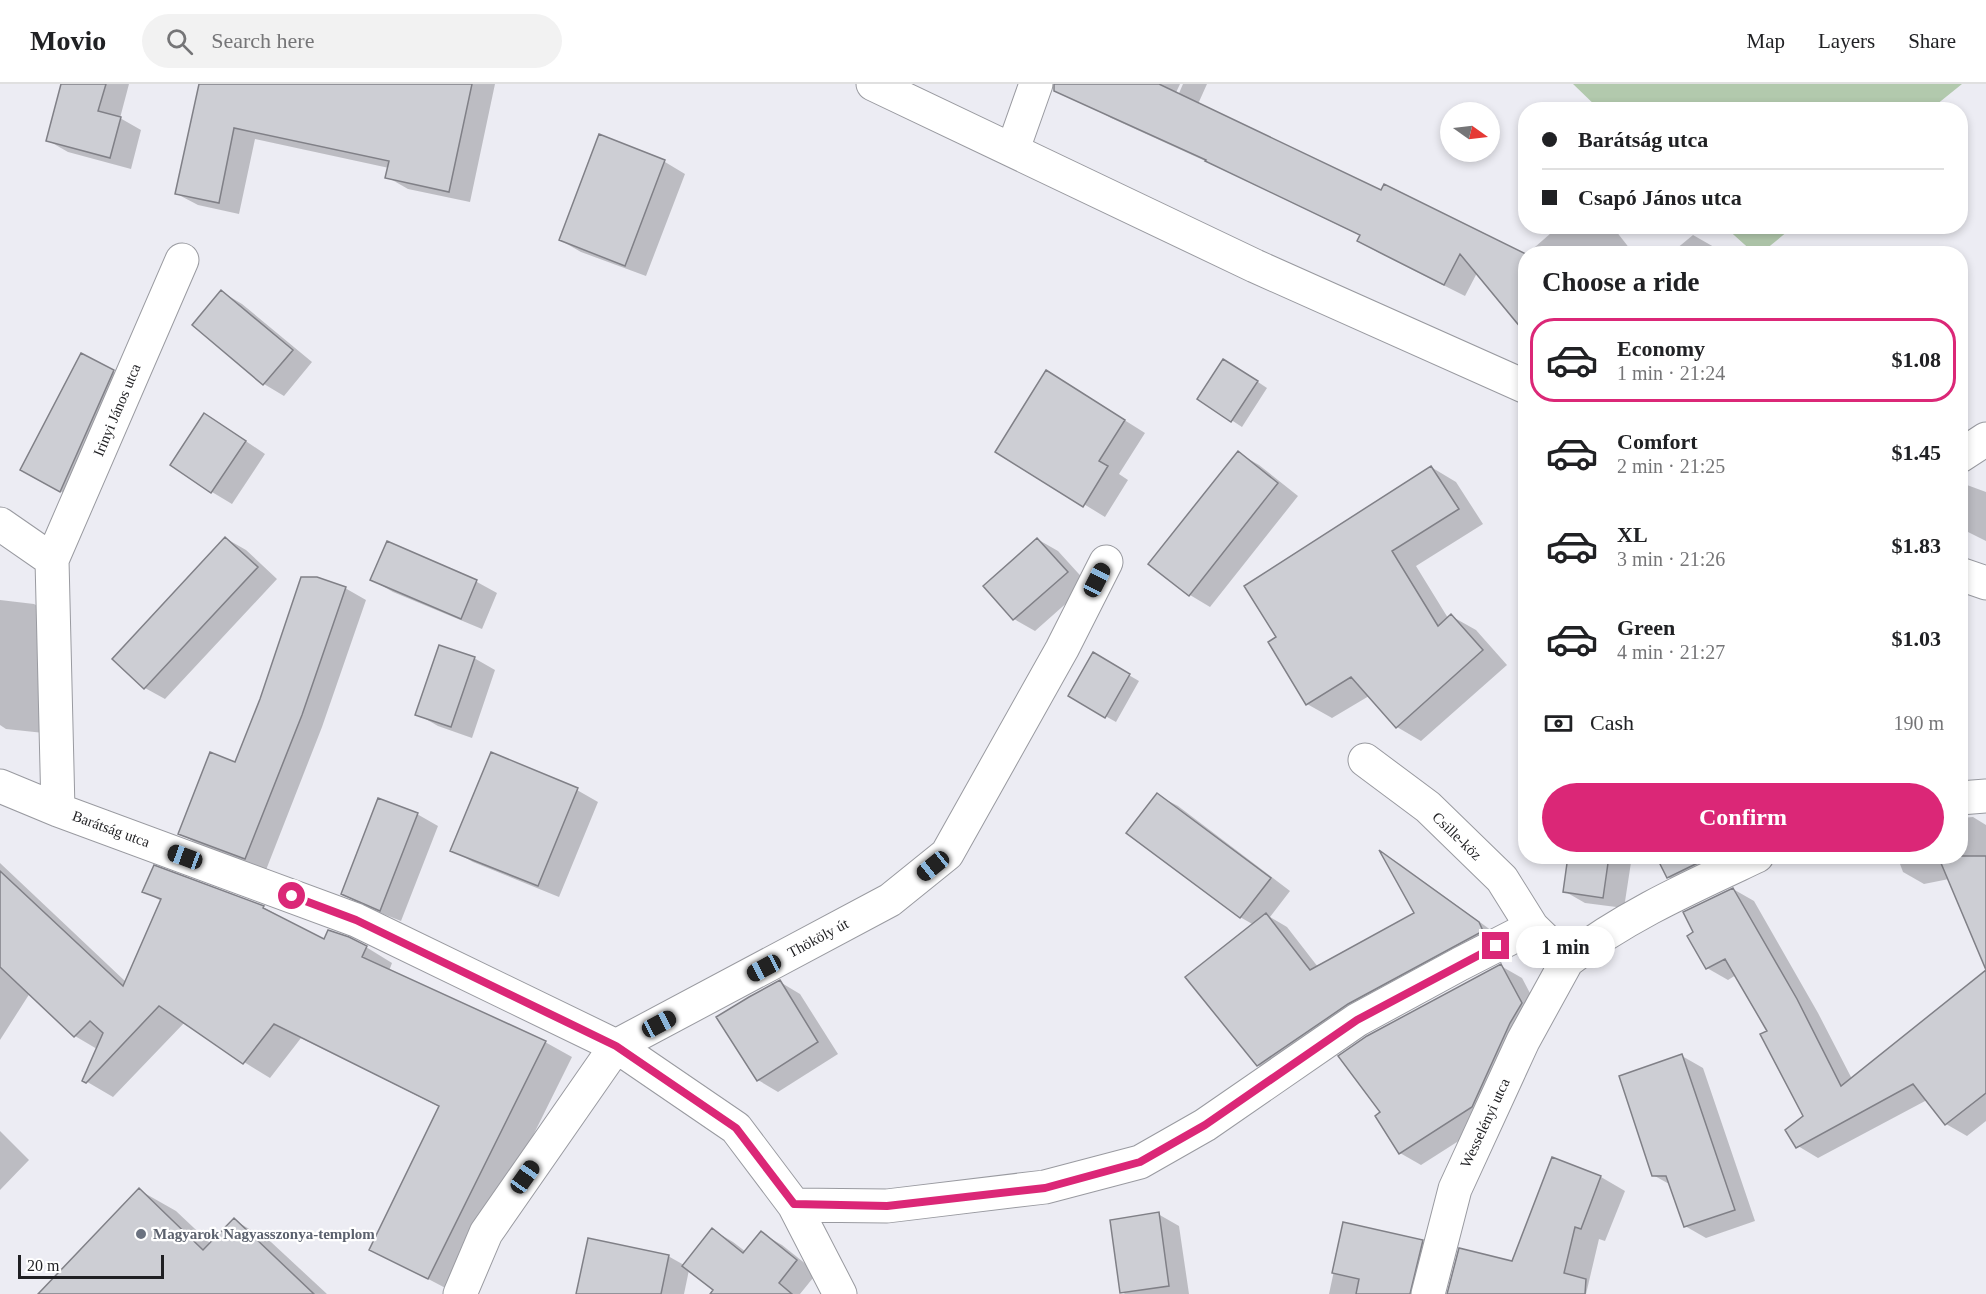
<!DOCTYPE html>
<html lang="en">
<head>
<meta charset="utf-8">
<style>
	:root { --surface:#fff; --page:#f2f2f2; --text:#202124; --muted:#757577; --line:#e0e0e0; --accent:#db2777 }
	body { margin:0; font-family:Georgia,serif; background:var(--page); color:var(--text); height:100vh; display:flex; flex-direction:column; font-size:22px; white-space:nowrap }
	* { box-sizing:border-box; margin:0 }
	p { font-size:20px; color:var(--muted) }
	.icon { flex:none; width:33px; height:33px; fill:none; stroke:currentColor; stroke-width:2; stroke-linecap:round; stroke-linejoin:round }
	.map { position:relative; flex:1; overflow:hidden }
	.side { position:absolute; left:1518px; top:162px; width:450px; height:618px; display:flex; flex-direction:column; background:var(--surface); border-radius:24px; box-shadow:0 3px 9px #0003 }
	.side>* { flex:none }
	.hud { position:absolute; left:1518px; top:18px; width:450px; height:132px; border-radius:24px; box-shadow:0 3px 9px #0003; display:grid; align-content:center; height:132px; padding:0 24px; background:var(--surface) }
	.needle { width:39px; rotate:104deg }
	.tools { position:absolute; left:1440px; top:18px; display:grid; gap:12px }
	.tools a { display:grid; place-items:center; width:60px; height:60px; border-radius:50%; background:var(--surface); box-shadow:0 3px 9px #0003; font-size:30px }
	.scale { position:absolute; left:18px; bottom:15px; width:146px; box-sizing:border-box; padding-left:6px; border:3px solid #1f1f22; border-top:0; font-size:16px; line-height:21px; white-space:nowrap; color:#1f1f22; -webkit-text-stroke:4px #fff; paint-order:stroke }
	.end { position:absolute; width:27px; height:27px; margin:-14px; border:8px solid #db2777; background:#fff; box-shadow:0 0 0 3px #fff }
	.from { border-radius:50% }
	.bubble { position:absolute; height:42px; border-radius:21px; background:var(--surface); box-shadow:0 3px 9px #0003; font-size:20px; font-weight:700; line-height:42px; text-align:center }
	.car { position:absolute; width:18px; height:36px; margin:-18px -9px; border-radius:8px; box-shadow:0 0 4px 2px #0007; background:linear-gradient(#222 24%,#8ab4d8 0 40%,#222 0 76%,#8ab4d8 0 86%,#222 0) }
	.hud b { display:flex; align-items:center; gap:21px; height:57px; font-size:22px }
	.hud b+b { border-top:2px solid var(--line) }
	.hud i { width:15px; height:15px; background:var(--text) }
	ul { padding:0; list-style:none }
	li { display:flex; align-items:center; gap:18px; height:84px; margin:0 12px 9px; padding:0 12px; border:3px solid transparent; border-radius:24px }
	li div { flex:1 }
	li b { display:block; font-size:22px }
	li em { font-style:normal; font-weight:700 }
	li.selected { border-color:var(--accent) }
	li>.icon { width:54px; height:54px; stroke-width:1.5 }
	h2 { padding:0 24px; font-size:27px; line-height:72px }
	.pay { display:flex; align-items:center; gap:15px; height:66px; padding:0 24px; font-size:22px }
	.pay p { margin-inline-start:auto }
	.action { display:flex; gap:12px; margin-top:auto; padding:12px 24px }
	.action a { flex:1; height:69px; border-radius:36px; background:var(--accent); color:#fff; font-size:24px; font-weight:700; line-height:69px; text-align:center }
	header { display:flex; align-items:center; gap:36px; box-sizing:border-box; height:84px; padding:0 30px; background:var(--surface); border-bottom:2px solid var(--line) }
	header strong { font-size:28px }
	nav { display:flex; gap:33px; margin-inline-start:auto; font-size:21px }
	.search { width:420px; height:54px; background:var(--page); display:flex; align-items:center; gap:15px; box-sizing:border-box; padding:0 21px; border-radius:33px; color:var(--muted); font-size:22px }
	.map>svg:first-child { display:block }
</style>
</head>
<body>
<header>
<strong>Movio</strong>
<div class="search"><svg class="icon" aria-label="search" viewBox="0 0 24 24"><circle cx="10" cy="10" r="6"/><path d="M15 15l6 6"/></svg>Search here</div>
<nav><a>Map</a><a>Layers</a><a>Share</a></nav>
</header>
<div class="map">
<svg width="1986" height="1210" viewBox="0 0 1986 1210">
	<rect width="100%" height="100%" fill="#ececf3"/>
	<!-- green -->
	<path fill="#b2c9ad" d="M 1573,0 L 1962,0 L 1931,25 L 1600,26 Z
		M 1725,143 L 1793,143 L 1760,170 L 1754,169 Z"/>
	<!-- shadow -->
	<path fill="#0003" d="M 63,0 L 129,0 L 120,34 L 141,46 L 131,85 L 68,68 L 47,56 Z
		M 200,0 L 495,0 L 470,118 L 408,105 L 387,93 L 389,84 L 255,55 L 239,130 L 198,121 L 177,110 Z
		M 1101,0 L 1180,0 L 1173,15 L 1176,16 L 1183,0 L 1207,0 L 1198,20 L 1382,108 L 1526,171 L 1477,189 L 1465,212 L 1379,169 L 1359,157 L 1361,152 L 1214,81 L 1111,34 L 1091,22 Z
		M 600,52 L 665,78 L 685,90 L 646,192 L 581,168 L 560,156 Z
		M 1559,142 L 1612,142 L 1634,170 L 1527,170 Z
		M 1693,151 L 1714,163 L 1719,170 L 1670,170 Z
		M 222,208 L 242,220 L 312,278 L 284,312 L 264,300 Z
		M 1234,282 L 1267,304 L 1242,343 L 1199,315 Z
		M 113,288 L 134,300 L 81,418 L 42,398 Z
		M 1067,300 L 1145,349 L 1119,390 L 1128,396 L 1105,433 L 997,367 Z
		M 225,343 L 265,370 L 232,420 L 212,408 Z
		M 1238,369 L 1259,381 L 1298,412 L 1210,523 L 1190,511 Z
		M 1431,383 L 1456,398 L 1483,440 L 1416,482 L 1448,534 L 1451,532 L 1476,546 L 1507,581 L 1421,657 L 1397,643 L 1369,612 L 1332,634 L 1307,620 L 1278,554 Z
		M 1967,401 L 1986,408 L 1986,457 L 1960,444 L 1960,417 Z
		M 225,454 L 246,466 L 277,495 L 165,615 L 145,604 Z
		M 1037,455 L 1058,467 L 1088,500 L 1035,547 L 1014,535 L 985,502 Z
		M 387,459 L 477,498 L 497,509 L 482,545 L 393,508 L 372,496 Z
		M 345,504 L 366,516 L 322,643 L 266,786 L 200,761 L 180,750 L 236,680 Z
		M 0,516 L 34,520 L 55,532 L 44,649 L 6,645 L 0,641 Z
		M 1094,571 L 1139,597 L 1116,638 L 1070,612 Z
		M 474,574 L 495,586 L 472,654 L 438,642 L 417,630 Z
		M 492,670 L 577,706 L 598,718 L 559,813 L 473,778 L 452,766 Z
		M 1157,711 L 1178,722 L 1290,807 L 1270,833 L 1287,843 L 1318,883 L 1416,829 L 1383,770 L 1400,780 L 1499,852 L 1279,993 L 1258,981 L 1254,841 L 1240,833 Z
		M 417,730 L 438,742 L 401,837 L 363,822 L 343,810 Z
		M 1973,733 L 1986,741 L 1986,882 L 1949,795 L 1924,800 L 1903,788 L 1897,772 L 1960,772 L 1960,734 Z
		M 1570,772 L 1632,772 L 1624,824 L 1585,819 L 1564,807 Z
		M 1658,772 L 1734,772 L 1689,805 L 1668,793 Z
		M 0,779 L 126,898 L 161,817 L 144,807 L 155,783 L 263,823 L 325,857 L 366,863 L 392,879 L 389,887 L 545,958 L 572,973 L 455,1209 L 371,1165 L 440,1023 L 301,954 L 270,994 L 244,978 L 185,938 L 113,1013 L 84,996 L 97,965 L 75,952 L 30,909 L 0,956 Z
		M 1733,805 L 1754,817 L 1818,929 L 1852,995 L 1986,954 L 1986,1037 L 1967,1052 L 1946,1040 L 1927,1016 L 1818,1074 L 1798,1062 L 1805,1033 L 1769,947 L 1736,891 L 1728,896 L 1707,884 Z
		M 1501,882 L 1522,894 L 1542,932 L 1493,1035 L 1421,1081 L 1400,1069 Z
		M 780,898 L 800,910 L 838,970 L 778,1008 L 758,996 Z
		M 1682,972 L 1703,984 L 1755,1137 L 1706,1154 L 1685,1142 L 1671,1101 L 1653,1091 Z
		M 0,1047 L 29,1076 L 0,1106 Z
		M 1553,1075 L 1601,1093 L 1625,1107 L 1605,1157 L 1599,1155 L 1586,1210 L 1449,1210 L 1513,1179 Z
		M 139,1106 L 176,1127 L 211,1160 L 234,1136 L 271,1158 L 327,1210 L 40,1210 Z
		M 1158,1130 L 1179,1142 L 1189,1210 L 1125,1210 L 1122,1208 Z
		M 1344,1140 L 1422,1157 L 1446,1171 L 1436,1210 L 1329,1210 Z
		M 713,1146 L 733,1158 L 746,1168 L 761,1149 L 782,1161 L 817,1189 L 800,1210 L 719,1210 L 689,1186 L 684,1210 L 579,1210 L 668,1172 L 684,1181 Z"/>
	<!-- building -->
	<path fill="#cdced4" stroke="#808087" stroke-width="1.5" d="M 61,0 L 106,0 L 98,27 L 121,33 L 110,74 L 46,57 Z
		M 199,0 L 472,0 L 449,108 L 385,94 L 389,77 L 234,44 L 219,119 L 175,110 Z
		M 1054,0 L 1159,0 L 1381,106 L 1384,100 L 1526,170 L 1526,250 L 1460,170 L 1444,201 L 1357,157 L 1360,151 L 1205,77 L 1206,76 L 1054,7 Z
		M 599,50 L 665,76 L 625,182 L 559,156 Z
		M 221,206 L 293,266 L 263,301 L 192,241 Z
		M 81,269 L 114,286 L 60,408 L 20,386 Z
		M 1223,275 L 1258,297 L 1231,338 L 1197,315 Z
		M 1046,286 L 1125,336 L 1099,377 L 1108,382 L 1083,423 L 995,368 Z
		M 204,329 L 246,357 L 211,409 L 170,381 Z
		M 1238,367 L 1278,399 L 1189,512 L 1148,480 Z
		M 1431,382 L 1459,425 L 1392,467 L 1438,542 L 1451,530 L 1483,566 L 1396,644 L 1351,593 L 1306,621 L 1268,558 L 1276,553 L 1244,502 Z
		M 225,453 L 258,483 L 144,605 L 112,575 Z
		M 1037,454 L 1068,488 L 1013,536 L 983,502 Z
		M 387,457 L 477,496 L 461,535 L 370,496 Z
		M 301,493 L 317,493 L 346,503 L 302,631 L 245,775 L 178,750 L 210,668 L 235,678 L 260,615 Z
		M 439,561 L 475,573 L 451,643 L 415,631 Z
		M 1093,568 L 1130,590 L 1105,634 L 1068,612 Z
		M 491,668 L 578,704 L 538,802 L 450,767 Z
		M 1157,709 L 1271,794 L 1240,834 L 1126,749 Z
		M 378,714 L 418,729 L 380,827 L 341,810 Z
		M 1379,766 L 1479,838 L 1483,847 L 1348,920 L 1257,982 L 1185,893 L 1266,829 L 1310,886 L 1414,829 Z
		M 1568,772 L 1609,772 L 1603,814 L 1563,808 Z
		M 1656,772 L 1712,772 L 1667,794 Z
		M 1938,772 L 1986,772 L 1986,886 Z
		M 154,781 L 264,822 L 263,824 L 324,855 L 328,846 L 349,853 L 367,862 L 362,873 L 546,957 L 428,1195 L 369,1166 L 439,1022 L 274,940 L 243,980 L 159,922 L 86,999 L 82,997 L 103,949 L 90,937 L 74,953 L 0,883 L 0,787 L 123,902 L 161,815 L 142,808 Z
		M 1733,804 L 1797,915 L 1841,1002 L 1986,886 L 1986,1009 L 1945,1041 L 1913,1000 L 1796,1064 L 1785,1046 L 1803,1032 L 1760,950 L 1767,947 L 1725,875 L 1706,885 L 1687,852 L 1693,848 L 1683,828 Z
		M 1501,880 L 1522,919 L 1510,939 L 1472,1023 L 1399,1070 L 1375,1032 L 1380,1028 L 1338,972 L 1367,952 Z
		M 780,896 L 818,958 L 757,997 L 716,933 L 749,913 Z
		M 1682,970 L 1735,1126 L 1684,1143 L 1666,1092 L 1652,1092 L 1619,992 Z
		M 1552,1073 L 1601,1092 L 1581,1145 L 1575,1143 L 1564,1189 L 1586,1195 L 1585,1210 L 1447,1210 L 1459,1164 L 1512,1177 Z
		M 139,1104 L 203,1166 L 234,1134 L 314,1210 L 38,1210 Z
		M 1159,1128 L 1169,1202 L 1120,1209 L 1110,1136 Z
		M 1343,1138 L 1423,1156 L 1410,1210 L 1356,1210 L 1359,1195 L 1332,1189 Z
		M 712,1144 L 743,1169 L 761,1147 L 797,1176 L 779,1199 L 792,1210 L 710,1210 L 713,1206 L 682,1182 Z
		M 588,1154 L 669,1171 L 661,1210 L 576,1210 Z"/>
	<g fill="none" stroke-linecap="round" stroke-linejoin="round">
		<!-- street casing -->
		<g stroke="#999aa0" stroke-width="35">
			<path id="street" d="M 873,0 L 1255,182 L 1526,303
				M 1013,65 L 1036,0
				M 1960,372 L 1986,355
				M 0,440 L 52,476 L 58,726
				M 52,476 L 182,176
				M 1960,490 L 1986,499
				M 1365,676 L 1428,723 L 1502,795 L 1532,843
				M 0,702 L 58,726 L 356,836 L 616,962 L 736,1044 L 794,1121 L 840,1210
				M 1960,714 L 1986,712
				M 794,1121 L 887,1122 L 1045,1103 L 1140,1078 L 1205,1041 L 1357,936 L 1460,880 L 1532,843 L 1567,877 C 1625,832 1691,803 1757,772
				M 460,1210 L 486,1149 L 616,962 L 890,816 L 947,770 L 1062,565 L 1106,478
				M 1428,1210 L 1455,1105 L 1523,957 L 1567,877"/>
		</g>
		<!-- street -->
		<use href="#street" stroke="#fff" stroke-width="33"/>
	</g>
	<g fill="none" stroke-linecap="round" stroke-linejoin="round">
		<!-- route -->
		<path stroke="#db2777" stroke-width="8" d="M 292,812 L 356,836 L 616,962 L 736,1044 L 794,1120 L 887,1122 L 1045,1104 L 1140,1078 L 1205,1041 L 1357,936 L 1496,862"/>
	</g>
	<!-- markers -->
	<circle fill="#6b7280" stroke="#fff" stroke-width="2" cx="141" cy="1150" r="6"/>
	<g text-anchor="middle" stroke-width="4.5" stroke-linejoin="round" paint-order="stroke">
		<!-- street labels -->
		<g font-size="15" fill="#1f1f22" stroke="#fff">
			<text transform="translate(117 326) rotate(-67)" y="5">Irinyi János utca</text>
			<text transform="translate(111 745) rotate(20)" y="5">Barátság utca</text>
			<text transform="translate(1457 752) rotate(44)" y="5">Csille-köz</text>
			<text transform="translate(818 854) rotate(-28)" y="5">Thököly út</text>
			<text transform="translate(1485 1039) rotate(-65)" y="5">Wesselényi utca</text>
		</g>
		<!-- worship labels -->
		<g font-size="15" font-weight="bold" fill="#5b616d" stroke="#fff" text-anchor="start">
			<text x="153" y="1155">Magyarok Nagyasszonya-templom</text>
		</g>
	</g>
</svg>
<div class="tools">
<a><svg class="needle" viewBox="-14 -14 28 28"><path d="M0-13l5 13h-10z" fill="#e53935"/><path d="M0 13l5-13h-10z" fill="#757577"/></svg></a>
</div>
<div class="scale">20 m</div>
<i class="end from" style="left:292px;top:812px"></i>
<i class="end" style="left:1496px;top:862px"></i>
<div class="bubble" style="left:1516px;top:842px;width:99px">1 min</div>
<i class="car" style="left:1097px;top:496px;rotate:27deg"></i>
<i class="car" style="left:185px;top:773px;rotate:290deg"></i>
<i class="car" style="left:933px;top:782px;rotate:231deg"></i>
<i class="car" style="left:764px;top:884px;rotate:242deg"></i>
<i class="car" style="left:659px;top:940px;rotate:62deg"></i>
<i class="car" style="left:525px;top:1093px;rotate:35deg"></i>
<div class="hud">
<b><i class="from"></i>Barátság utca</b>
<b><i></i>Csapó János utca</b>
</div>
<section class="side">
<h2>Choose a ride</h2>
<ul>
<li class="selected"><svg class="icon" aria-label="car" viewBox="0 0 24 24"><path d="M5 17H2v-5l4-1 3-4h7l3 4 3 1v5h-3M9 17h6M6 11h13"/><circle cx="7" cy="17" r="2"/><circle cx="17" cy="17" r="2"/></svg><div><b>Economy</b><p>1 min · 21:24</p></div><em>$1.08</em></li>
<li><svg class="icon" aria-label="car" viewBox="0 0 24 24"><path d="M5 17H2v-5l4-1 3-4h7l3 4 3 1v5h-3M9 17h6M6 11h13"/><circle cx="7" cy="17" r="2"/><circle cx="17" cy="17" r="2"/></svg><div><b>Comfort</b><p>2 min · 21:25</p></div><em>$1.45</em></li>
<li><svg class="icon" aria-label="car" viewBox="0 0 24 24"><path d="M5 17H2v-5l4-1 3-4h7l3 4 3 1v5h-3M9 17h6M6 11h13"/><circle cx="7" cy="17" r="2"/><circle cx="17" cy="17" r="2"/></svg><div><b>XL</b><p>3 min · 21:26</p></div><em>$1.83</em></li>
<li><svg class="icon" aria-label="car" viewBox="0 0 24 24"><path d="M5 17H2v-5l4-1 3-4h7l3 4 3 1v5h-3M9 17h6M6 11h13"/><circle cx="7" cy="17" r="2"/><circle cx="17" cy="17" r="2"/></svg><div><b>Green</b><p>4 min · 21:27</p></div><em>$1.03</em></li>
</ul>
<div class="pay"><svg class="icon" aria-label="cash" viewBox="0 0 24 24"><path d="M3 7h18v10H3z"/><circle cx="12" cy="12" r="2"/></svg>Cash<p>190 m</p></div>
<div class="action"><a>Confirm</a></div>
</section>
</div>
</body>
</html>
